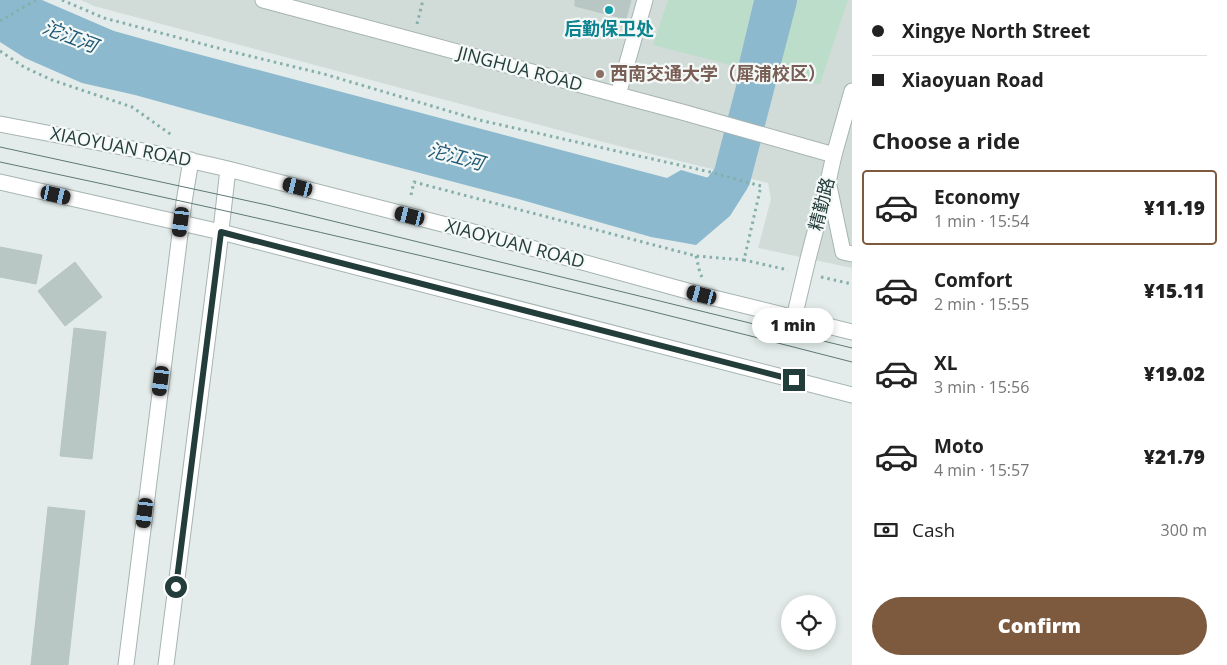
<!DOCTYPE html>
<html lang="en">
<head>
<meta charset="utf-8">
<style>
	:root { --surface:#fff; --page:#f6f6f6; --text:#222; --muted:#767676; --line:#e0e0e0; --accent:#7d593e }
	body { margin:0; font-family:"Open Sans","Noto Sans SC",sans-serif; background:var(--page); color:var(--text); height:100vh; display:flex; flex-direction:column; font-size:19px; white-space:nowrap }
	* { box-sizing:border-box; margin:0 }
	p { font-size:16px; color:var(--muted) }
	.icon { flex:none; width:28px; height:28px; fill:none; stroke:currentColor; stroke-width:2; stroke-linecap:round; stroke-linejoin:round }
	.map { position:relative; flex:1; overflow:hidden }
	.sheet { display:flex; flex-direction:column; background:var(--surface); width:375px }
	.sheet>* { flex:none }
	.hud { display:grid; align-content:center; height:110px; padding:0 20px; background:var(--surface) }
	.buttons { position:absolute; left:781px; top:595px; display:grid; gap:10px }
	.buttons a { display:grid; place-items:center; width:55px; height:55px; border-radius:50%; background:var(--surface); box-shadow:0 2px 8px #0003; font-size:25px }
	.end { position:absolute; width:22px; height:22px; margin:-11px; border:6px solid #233d3b; background:#fff; box-shadow:0 0 0 2px #fff }
	.from { border-radius:50% }
	.bubble { position:absolute; height:35px; border-radius:18px; background:var(--surface); box-shadow:0 2px 8px #0003; font-size:16px; font-weight:800; line-height:35px; text-align:center }
	.car { position:absolute; width:15px; height:30px; margin:-15px -8px; border-radius:6px; box-shadow:0 0 4px 1px #0007; background:linear-gradient(#222 24%,#8ab4d8 0 40%,#222 0 76%,#8ab4d8 0 86%,#222 0) }
	.hud b { display:flex; align-items:center; gap:18px; height:48px; font-size:19px }
	.hud b+b { border-top:1px solid var(--line) }
	.hud i { width:12px; height:12px; background:var(--text) }
	ul { padding:0; list-style:none }
	li { display:flex; align-items:center; gap:15px; height:75px; margin:0 10px 8px; padding:0 10px; border:2px solid transparent; border-radius:5px }
	li div { flex:1 }
	li b { display:block; font-size:19px }
	li em { font-style:normal; font-weight:800 }
	li.selected { border-color:var(--accent) }
	li>.icon { width:45px; height:45px; stroke-width:1.5 }
	h2 { padding:0 20px; font-size:22px; line-height:60px }
	.pay { display:flex; align-items:center; gap:12px; height:55px; padding:0 20px; font-size:19px }
	.pay p { margin-inline-start:auto }
	.action { display:flex; gap:10px; margin-top:auto; padding:10px 20px }
	.action a { flex:1; height:58px; border-radius:30px; background:var(--accent); color:#fff; font-size:20px; font-weight:800; line-height:58px; text-align:center }
	main { display:flex; flex:1; min-height:0 }
	.map>svg:first-child { display:block }
</style>
</head>
<body>
<main>
<div class="map">
<svg width="852" height="665" viewBox="0 0 852 665">
	<rect width="100%" height="100%" fill="#e3ecea"/>
	<!-- built -->
	<path fill="#d1dcd9" d="M 81,0 L 852,0 L 852,268 L 758,248 L 771,199 L 768,183 L 603,142 L 94,6 Z"/>
	<!-- green -->
	<path fill="#bdddcb" d="M 668,0 L 754,0 L 738,67 L 653,45 Z
		M 794,0 L 848,0 L 820,84 L 775,77 Z"/>
	<!-- water -->
	<path fill="#8db9cf" d="M 0,0 L 42,0 L 114,31 L 175,48 L 667,178 L 681,170 L 747,189 L 730,216 L 696,245 L 651,237 L 515,198 L 348,154 L 135,95 L 82,83 L 25,58 L 0,42 Z
		M 754,0 L 794,0 L 775,77 L 738,67 Z"/>
	<g fill="none" stroke-linecap="round" stroke-linejoin="round">
		<!-- river -->
		<path stroke="#8db9cf" stroke-width="38" d="M 686,211 C 710,203 718,197 732,177 L 778,0"/>
	</g>
	<!-- building -->
	<path fill="#b8c7c3" stroke="#b6c6c2" d="M 575,0 L 631,0 L 626,19 L 575,6 Z
		M 0,247 L 42,255 L 36,284 L 0,277 Z
		M 75,262 L 102,297 L 65,326 L 38,291 Z
		M 74,328 L 106,332 L 92,459 L 60,456 Z
		M 48,507 L 85,511 L 68,665 L 31,665 Z"/>
	<g fill="none" stroke-linecap="round" stroke-linejoin="round">
		<!-- minor casing -->
		<g stroke="#a6b4b2" stroke-width="17">
			<path id="minor" d="M 263,0 L 682,112 L 834,155
				M 618,95 L 645,0
				M 0,124 C 76,139 153,151 228,169 L 466,230 L 702,295 L 852,332
				M 0,182 L 221,232 L 794,380 L 852,395
				M 829,186 L 843,252 L 852,254
				M 794,318 L 808,259 L 828,182 L 834,155 L 852,91
				M 126,665 L 184,202 L 191,160
				M 166,665 L 218,256 L 228,169"/>
		</g>
		<!-- path -->
		<path stroke="#85afa9" stroke-width="3" stroke-dasharray="2.5 4" stroke-linecap="butt" d="M 62,0 L 104,18 L 233,52 L 324,74 L 479,120 L 710,172 L 761,186 L 744,260 L 788,270
			M 0,21 L 36,0
			M 417,24 L 423,0
			M 0,51 L 24,67 L 52,80 L 132,107 L 173,136
			M 411,195 L 414,182 L 696,256 L 744,260
			M 696,256 L 700,273 L 702,277
			M 821,277 L 852,284"/>
		<!-- minor -->
		<use href="#minor" stroke="#fff" stroke-width="15"/>
		<!-- tram -->
		<path stroke="#5e7976" stroke-width="1" d="M 0,147 L 267,205 L 852,348
			M 0,162 C 285,222 570,289 852,362"/>
	</g>
	<g fill="none" stroke-linecap="round" stroke-linejoin="round">
		<!-- route -->
		<path stroke="#233d3b" stroke-width="6" d="M 176,587 L 221,232 L 794,380"/>
	</g>
	<!-- markers -->
	<circle fill="#0f9aa8" stroke="#f4f9f7" stroke-width="2" cx="609" cy="10" r="5"/>
	<circle fill="#8d6e63" stroke="#f4f9f7" stroke-width="2" cx="600" cy="74" r="5"/>
	<g text-anchor="middle" stroke-width="4.5" stroke-linejoin="round" paint-order="stroke">
		<!-- culture labels -->
		<g font-size="18" font-weight="bold" fill="#0d838f" stroke="#f4f9f7">
			<text x="609" y="35">后勤保卫处</text>
		</g>
		<!-- street labels -->
		<g font-size="18" fill="#233d3b" stroke="#f4f9f7">
			<text transform="translate(520 69) rotate(15)" y="6">JINGHUA ROAD</text>
			<text transform="translate(121 147) rotate(11)" y="6">XIAOYUAN ROAD</text>
			<text transform="translate(822 204) rotate(-76)" y="6">精勤路</text>
			<text transform="translate(515 244) rotate(15)" y="6">XIAOYUAN ROAD</text>
		</g>
		<!-- education labels -->
		<g font-size="18" font-weight="bold" fill="#785e54" stroke="#f4f9f7" text-anchor="start">
			<text x="610" y="80">西南交通大学（犀浦校区）</text>
		</g>
		<!-- water labels -->
		<g font-size="19" font-style="italic" fill="#1f5977" stroke="#f4f9f7">
			<text transform="translate(70 36) rotate(21)" y="7">沱江河</text>
			<text transform="translate(456 156) rotate(15)" y="7">沱江河</text>
		</g>
	</g>
</svg>
<div class="buttons">
<a><svg class="icon" aria-label="locate" viewBox="0 0 24 24"><circle cx="12" cy="12" r="6"/><path d="M12 2v4M12 18v4M2 12h4M18 12h4"/></svg></a>
</div>
<i class="end from" style="left:176px;top:587px"></i>
<i class="end" style="left:794px;top:380px"></i>
<div class="bubble" style="left:752px;top:308px;width:82px">1 min</div>
<i class="car" style="left:298px;top:187px;rotate:284deg"></i>
<i class="car" style="left:56px;top:195px;rotate:103deg"></i>
<i class="car" style="left:410px;top:216px;rotate:284deg"></i>
<i class="car" style="left:181px;top:222px;rotate:187deg"></i>
<i class="car" style="left:702px;top:295px;rotate:285deg"></i>
<i class="car" style="left:161px;top:381px;rotate:187deg"></i>
<i class="car" style="left:145px;top:513px;rotate:187deg"></i>
</div>
<section class="sheet">
<div class="hud">
<b><i class="from"></i>Xingye North Street</b>
<b><i></i>Xiaoyuan Road</b>
</div>
<h2>Choose a ride</h2>
<ul>
<li class="selected"><svg class="icon" aria-label="car" viewBox="0 0 24 24"><path d="M5 17H2v-5l4-1 3-4h7l3 4 3 1v5h-3M9 17h6M6 11h13"/><circle cx="7" cy="17" r="2"/><circle cx="17" cy="17" r="2"/></svg><div><b>Economy</b><p>1 min · 15:54</p></div><em>¥11.19</em></li>
<li><svg class="icon" aria-label="car" viewBox="0 0 24 24"><path d="M5 17H2v-5l4-1 3-4h7l3 4 3 1v5h-3M9 17h6M6 11h13"/><circle cx="7" cy="17" r="2"/><circle cx="17" cy="17" r="2"/></svg><div><b>Comfort</b><p>2 min · 15:55</p></div><em>¥15.11</em></li>
<li><svg class="icon" aria-label="car" viewBox="0 0 24 24"><path d="M5 17H2v-5l4-1 3-4h7l3 4 3 1v5h-3M9 17h6M6 11h13"/><circle cx="7" cy="17" r="2"/><circle cx="17" cy="17" r="2"/></svg><div><b>XL</b><p>3 min · 15:56</p></div><em>¥19.02</em></li>
<li><svg class="icon" aria-label="car" viewBox="0 0 24 24"><path d="M5 17H2v-5l4-1 3-4h7l3 4 3 1v5h-3M9 17h6M6 11h13"/><circle cx="7" cy="17" r="2"/><circle cx="17" cy="17" r="2"/></svg><div><b>Moto</b><p>4 min · 15:57</p></div><em>¥21.79</em></li>
</ul>
<div class="pay"><svg class="icon" aria-label="cash" viewBox="0 0 24 24"><path d="M3 7h18v10H3z"/><circle cx="12" cy="12" r="2"/></svg>Cash<p>300 m</p></div>
<div class="action"><a>Confirm</a></div>
</section>
</main>
</body>
</html>
